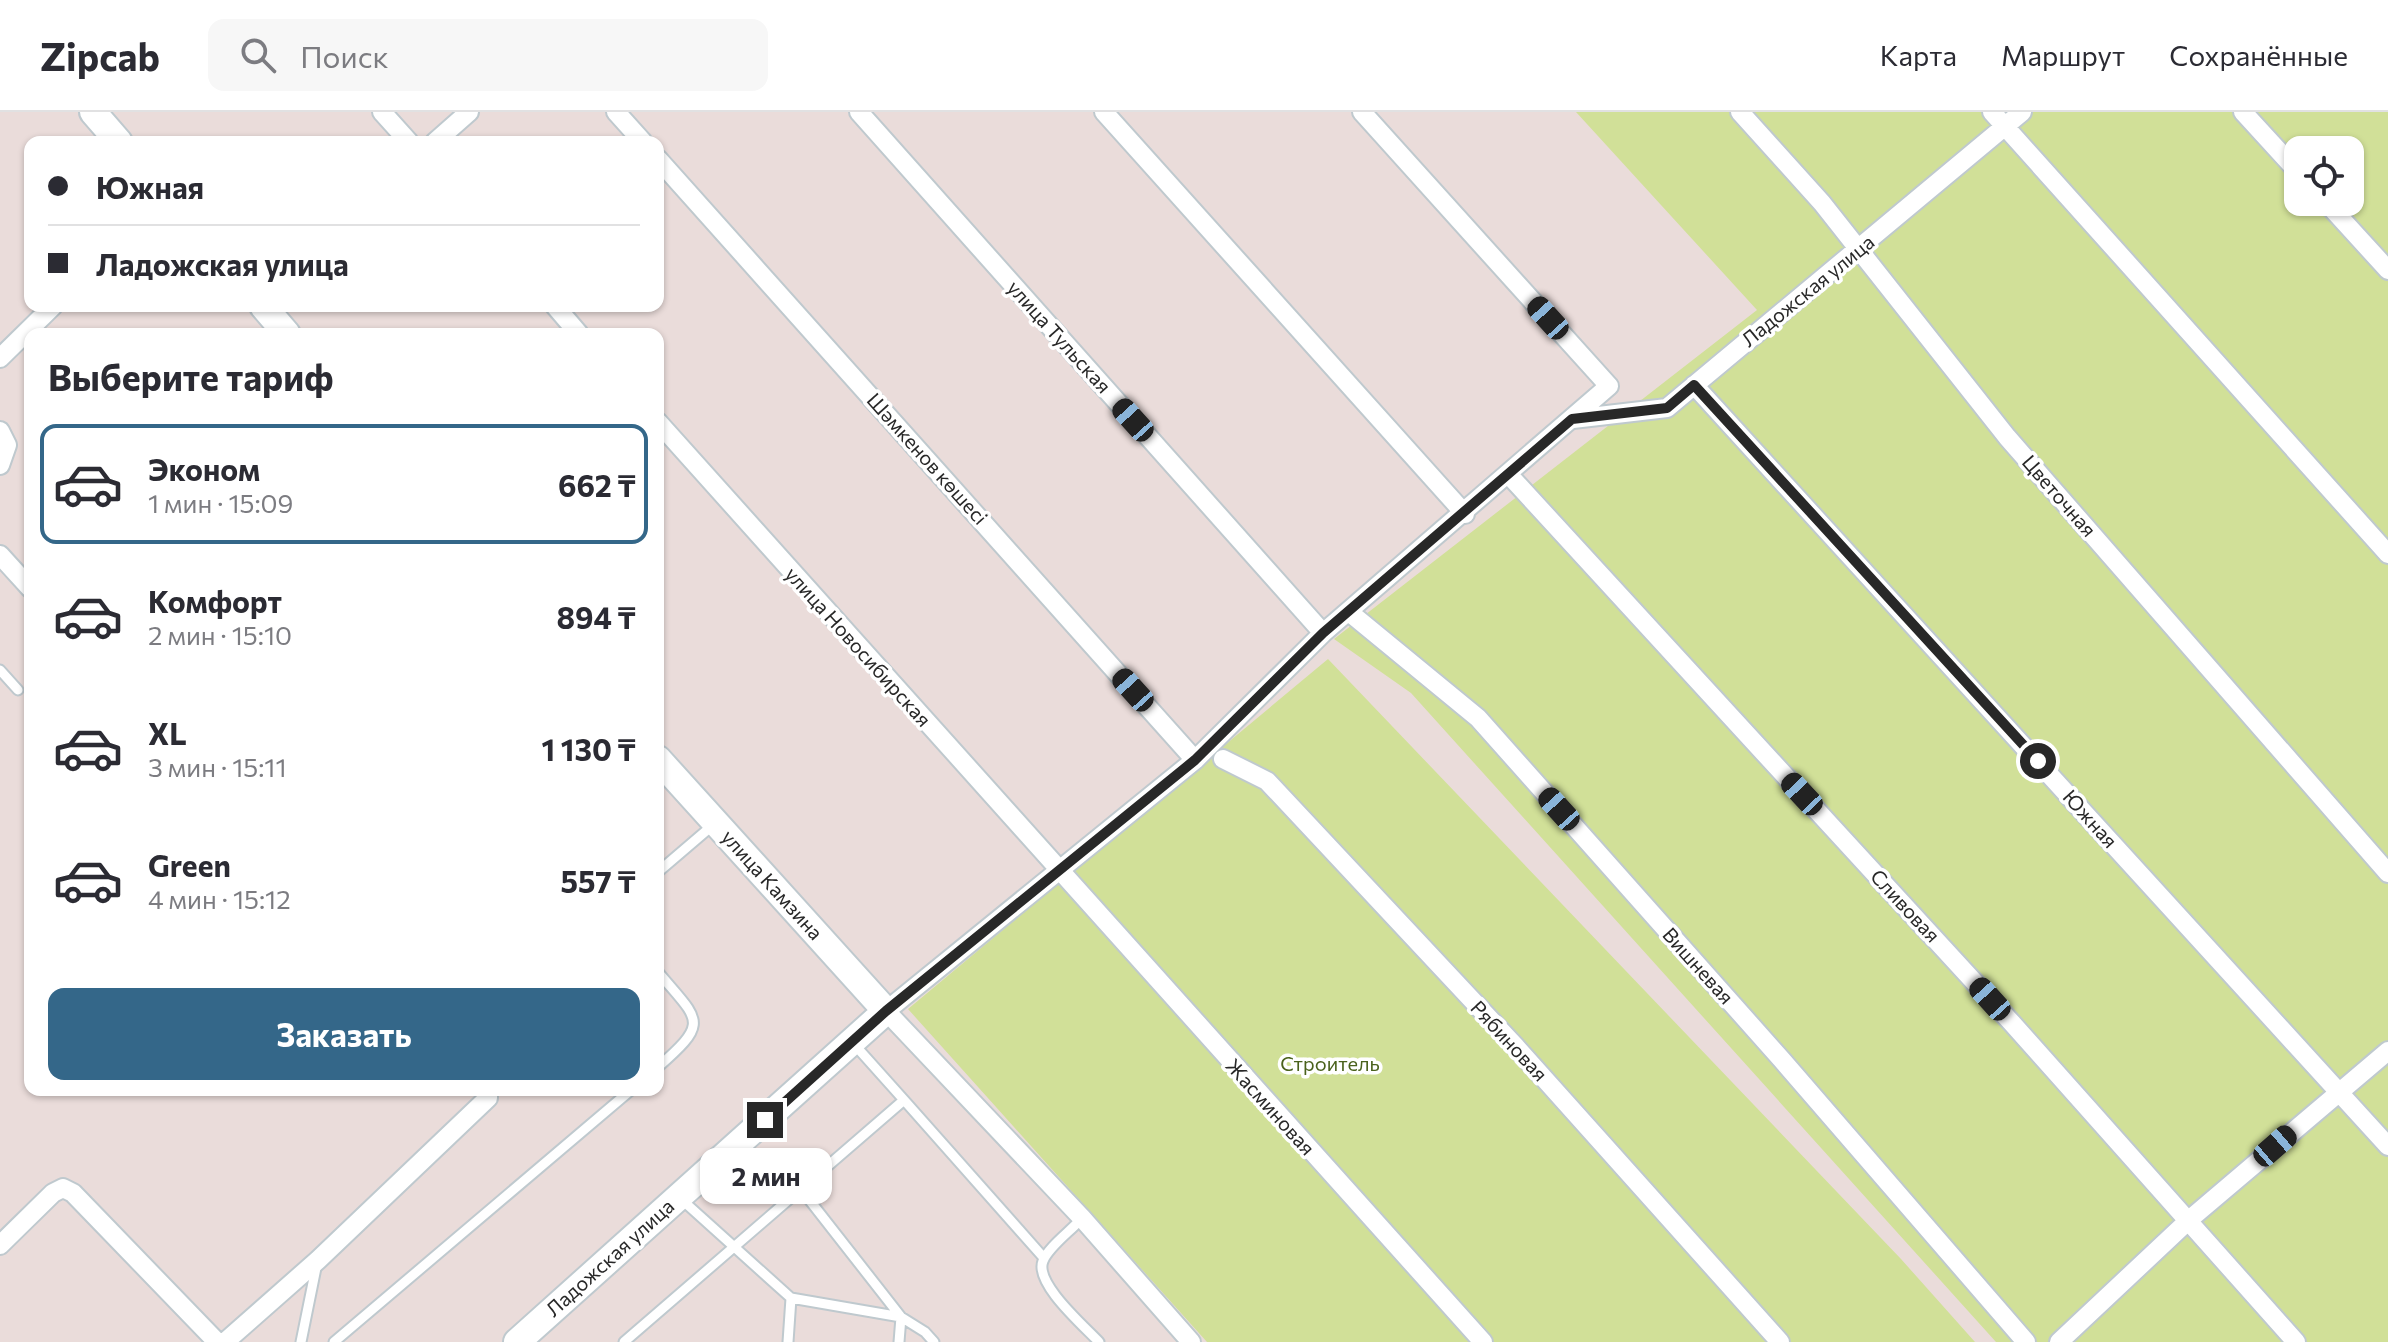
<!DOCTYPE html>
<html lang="ru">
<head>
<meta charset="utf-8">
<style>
	:root { --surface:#fff; --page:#f7f7f7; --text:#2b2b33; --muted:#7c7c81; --line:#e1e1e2; --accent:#346789 }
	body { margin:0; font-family:Commissioner,sans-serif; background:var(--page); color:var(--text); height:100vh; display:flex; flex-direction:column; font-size:30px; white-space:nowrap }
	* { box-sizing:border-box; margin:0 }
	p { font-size:26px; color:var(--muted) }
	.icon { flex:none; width:44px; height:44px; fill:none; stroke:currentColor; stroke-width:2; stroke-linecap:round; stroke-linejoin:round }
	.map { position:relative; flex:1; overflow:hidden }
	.sheet { position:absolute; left:24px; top:216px; width:640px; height:768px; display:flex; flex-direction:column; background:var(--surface); border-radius:16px; box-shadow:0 2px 6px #0004 }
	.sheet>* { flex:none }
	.top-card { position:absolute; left:24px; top:24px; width:640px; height:176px; border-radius:16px; box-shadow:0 2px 6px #0004; display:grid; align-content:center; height:176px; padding:0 24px; background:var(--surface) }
	.buttons { position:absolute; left:2284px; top:24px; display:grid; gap:16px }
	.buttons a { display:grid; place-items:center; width:80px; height:80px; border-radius:16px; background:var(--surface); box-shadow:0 2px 6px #0004; font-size:40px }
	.end { position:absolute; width:36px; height:36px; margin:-18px; border:10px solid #282828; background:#fff; box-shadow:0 0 0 4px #fff }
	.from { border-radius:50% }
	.bubble { position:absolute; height:56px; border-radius:16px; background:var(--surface); box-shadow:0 2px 6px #0004; font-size:26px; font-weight:700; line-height:56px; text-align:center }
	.car { position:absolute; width:24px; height:48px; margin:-24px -12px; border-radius:10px; box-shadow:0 0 6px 2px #0007; background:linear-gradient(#222 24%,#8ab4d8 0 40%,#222 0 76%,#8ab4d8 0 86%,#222 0) }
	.top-card b { display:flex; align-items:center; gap:28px; height:76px; font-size:30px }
	.top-card b+b { border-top:2px solid var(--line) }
	.top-card i { width:20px; height:20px; background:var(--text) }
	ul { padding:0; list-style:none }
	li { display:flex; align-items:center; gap:24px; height:120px; margin:0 16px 12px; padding:0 8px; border:4px solid transparent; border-radius:16px }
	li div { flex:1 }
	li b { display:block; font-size:30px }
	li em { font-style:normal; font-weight:700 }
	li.active { border-color:var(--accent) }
	li>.icon { width:72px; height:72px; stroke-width:1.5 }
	h2 { padding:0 24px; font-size:36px; line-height:96px }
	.button { display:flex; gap:16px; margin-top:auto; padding:16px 24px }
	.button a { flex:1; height:92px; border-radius:16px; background:var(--accent); color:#fff; font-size:32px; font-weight:700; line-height:92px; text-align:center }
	header { display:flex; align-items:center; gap:48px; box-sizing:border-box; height:112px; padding:0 40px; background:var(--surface); border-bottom:2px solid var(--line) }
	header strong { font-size:38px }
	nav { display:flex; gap:44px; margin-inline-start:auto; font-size:28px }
	.search { width:560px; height:72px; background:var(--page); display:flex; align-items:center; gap:20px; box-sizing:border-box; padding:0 28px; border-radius:16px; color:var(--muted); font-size:30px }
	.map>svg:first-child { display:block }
</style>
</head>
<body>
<header>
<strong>Zipcab</strong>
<div class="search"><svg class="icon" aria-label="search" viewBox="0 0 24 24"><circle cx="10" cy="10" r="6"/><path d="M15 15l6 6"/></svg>Поиск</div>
<nav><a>Карта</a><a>Маршрут</a><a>Сохранённые</a></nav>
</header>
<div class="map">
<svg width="2388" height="1230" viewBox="0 0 2388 1230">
	<rect width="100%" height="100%" fill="#eadcda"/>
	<!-- green -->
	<path fill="#d1e098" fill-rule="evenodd" d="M 1576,0 L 2388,0 L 2388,1230 L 1996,1230 L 1411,581 L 1334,527 L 1757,198 ZM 2298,38 L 2350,38 L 2350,90 L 2298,90 Z
		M 1328,547 L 1901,1147 L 1975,1230 L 1207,1230 L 908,897 Z"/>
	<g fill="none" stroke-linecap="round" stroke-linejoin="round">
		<!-- service casing -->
		<g stroke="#bfc9ce" stroke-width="13">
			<path id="service" d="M 0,558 L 18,578
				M 658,760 L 713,713
				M 658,860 C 699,909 711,909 658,955
				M 853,931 L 904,988
				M 800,1076 L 901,1205 L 899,1230
				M 681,1087 L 791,1186 L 901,1205 L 925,1220 L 934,1230
				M 1082,1106 C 1071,1119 1049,1134 1043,1149 C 1034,1171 1084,1214 1099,1230
				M 301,1230 L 317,1151
				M 334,1230 L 631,978
				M 624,1230 L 904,988 L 1044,1146
				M 788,1230 L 791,1186"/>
		</g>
		<!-- minor casing -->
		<g stroke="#bfc9ce" stroke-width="22">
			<path id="minor" d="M 382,0 L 409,30
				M 616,0 L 643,30
				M 859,0 L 1323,521
				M 1104,0 L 1465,402
				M 1740,0 L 1822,91 L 2007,325 L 2388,761
				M 1992,0 L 2388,442
				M 2243,0 L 2298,60
				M 435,30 L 469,0
				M 658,47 L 1195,648
				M 2326,90 L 2388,158
				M 555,194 L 579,222
				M 0,246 L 53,194
				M 1694,273 L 2388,1034
				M 1573,307 L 1667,296 L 2022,0
				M 658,310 L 1483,1230
				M 0,319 L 7,333 L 0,353
				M 1509,363 L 2011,910 L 2296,1230
				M 0,443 L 30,476
				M 1349,500 L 1478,606 L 1782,948 L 2026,1230
				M 1223,647 L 1267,669 L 1516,935 L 1780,1230
				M 0,1133 L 53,1081 L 63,1076 L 73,1081 L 217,1230
				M 225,1230 L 318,1148 L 488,986 L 488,978
				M 1191,1230 L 1082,1106 L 886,899 L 1195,648 L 1323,521 L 1609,274 L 1362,0
				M 2059,1230 L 2190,1107 L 2388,939"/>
		</g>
		<!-- secondary casing -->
		<g stroke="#bfc9ce" stroke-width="30">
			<path id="secondary" d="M 93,0 L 119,30
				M 263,194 L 287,222
				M 517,1230 L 886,899 L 658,647"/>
		</g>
		<!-- service -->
		<use href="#service" stroke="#fff" stroke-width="9"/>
		<!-- minor -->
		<use href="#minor" stroke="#fff" stroke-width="18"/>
		<!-- secondary -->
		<use href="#secondary" stroke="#fff" stroke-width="26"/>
	</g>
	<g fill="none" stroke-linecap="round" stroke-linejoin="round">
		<!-- route -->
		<path stroke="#282828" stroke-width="10" d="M 765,1008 L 886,899 L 1195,648 L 1323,521 L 1572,307 L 1667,296 L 1694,273 L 2038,649"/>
	</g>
	<g text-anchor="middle" stroke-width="7" stroke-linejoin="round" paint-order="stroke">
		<!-- street labels -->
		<g font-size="20" fill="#282828" stroke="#fff">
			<text transform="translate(1808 179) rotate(-39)" y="7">Ладожская улица</text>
			<text transform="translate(1059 225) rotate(48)" y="7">улица Тульская</text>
			<text transform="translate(927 347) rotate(48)" y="7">Шәмкенов көшесі</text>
			<text transform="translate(2059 384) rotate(49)" y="7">Цветочная</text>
			<text transform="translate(858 535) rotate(48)" y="7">улица Новосибирская</text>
			<text transform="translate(2090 707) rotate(48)" y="7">Южная</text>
			<text transform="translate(772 773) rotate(48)" y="7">улица Камзина</text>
			<text transform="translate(1905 794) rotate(47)" y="7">Сливовая</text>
			<text transform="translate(1698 854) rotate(48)" y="7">Вишневая</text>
			<text transform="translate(1509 929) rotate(47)" y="7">Рябиновая</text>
			<text transform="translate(1270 995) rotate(48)" y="7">Жасминовая</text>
			<text transform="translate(610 1146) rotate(-42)" y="7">Ладожская улица</text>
		</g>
		<!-- park labels -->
		<g font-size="20" fill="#4a621c" stroke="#fff">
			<text x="1330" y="959">Строитель</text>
		</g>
	</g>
</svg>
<div class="buttons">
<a><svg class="icon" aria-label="locate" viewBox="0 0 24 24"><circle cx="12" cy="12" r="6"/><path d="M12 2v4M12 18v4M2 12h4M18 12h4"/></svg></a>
</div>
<i class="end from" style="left:2038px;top:649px"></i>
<i class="end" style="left:765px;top:1008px"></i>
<div class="bubble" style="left:700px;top:1036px;width:132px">2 мин</div>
<i class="car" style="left:1548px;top:206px;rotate:318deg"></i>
<i class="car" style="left:1133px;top:308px;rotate:318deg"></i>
<i class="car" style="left:1133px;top:578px;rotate:318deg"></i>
<i class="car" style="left:1802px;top:682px;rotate:317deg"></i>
<i class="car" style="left:1559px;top:697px;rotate:318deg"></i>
<i class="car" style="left:1990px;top:887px;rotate:318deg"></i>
<i class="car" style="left:2275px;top:1034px;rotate:49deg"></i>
<div class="top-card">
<b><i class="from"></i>Южная</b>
<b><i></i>Ладожская улица</b>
</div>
<section class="sheet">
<h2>Выберите тариф</h2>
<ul>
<li class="active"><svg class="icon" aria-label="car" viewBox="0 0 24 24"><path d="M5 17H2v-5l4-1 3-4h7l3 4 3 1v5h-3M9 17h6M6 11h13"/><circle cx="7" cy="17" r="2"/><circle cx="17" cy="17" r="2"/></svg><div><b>Эконом</b><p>1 мин · 15:09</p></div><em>662 ₸</em></li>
<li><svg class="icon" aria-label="car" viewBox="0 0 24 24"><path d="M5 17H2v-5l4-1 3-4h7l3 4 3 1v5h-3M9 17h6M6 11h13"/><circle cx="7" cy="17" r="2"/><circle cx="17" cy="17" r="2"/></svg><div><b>Комфорт</b><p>2 мин · 15:10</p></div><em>894 ₸</em></li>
<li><svg class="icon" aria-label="car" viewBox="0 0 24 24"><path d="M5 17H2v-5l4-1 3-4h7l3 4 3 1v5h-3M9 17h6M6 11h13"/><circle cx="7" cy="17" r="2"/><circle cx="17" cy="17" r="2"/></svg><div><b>XL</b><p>3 мин · 15:11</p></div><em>1 130 ₸</em></li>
<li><svg class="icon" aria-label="car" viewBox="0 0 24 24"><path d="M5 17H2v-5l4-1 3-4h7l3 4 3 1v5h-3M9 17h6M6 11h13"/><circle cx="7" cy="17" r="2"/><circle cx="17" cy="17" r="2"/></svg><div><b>Green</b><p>4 мин · 15:12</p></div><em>557 ₸</em></li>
</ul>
<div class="button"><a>Заказать</a></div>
</section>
</div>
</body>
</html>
